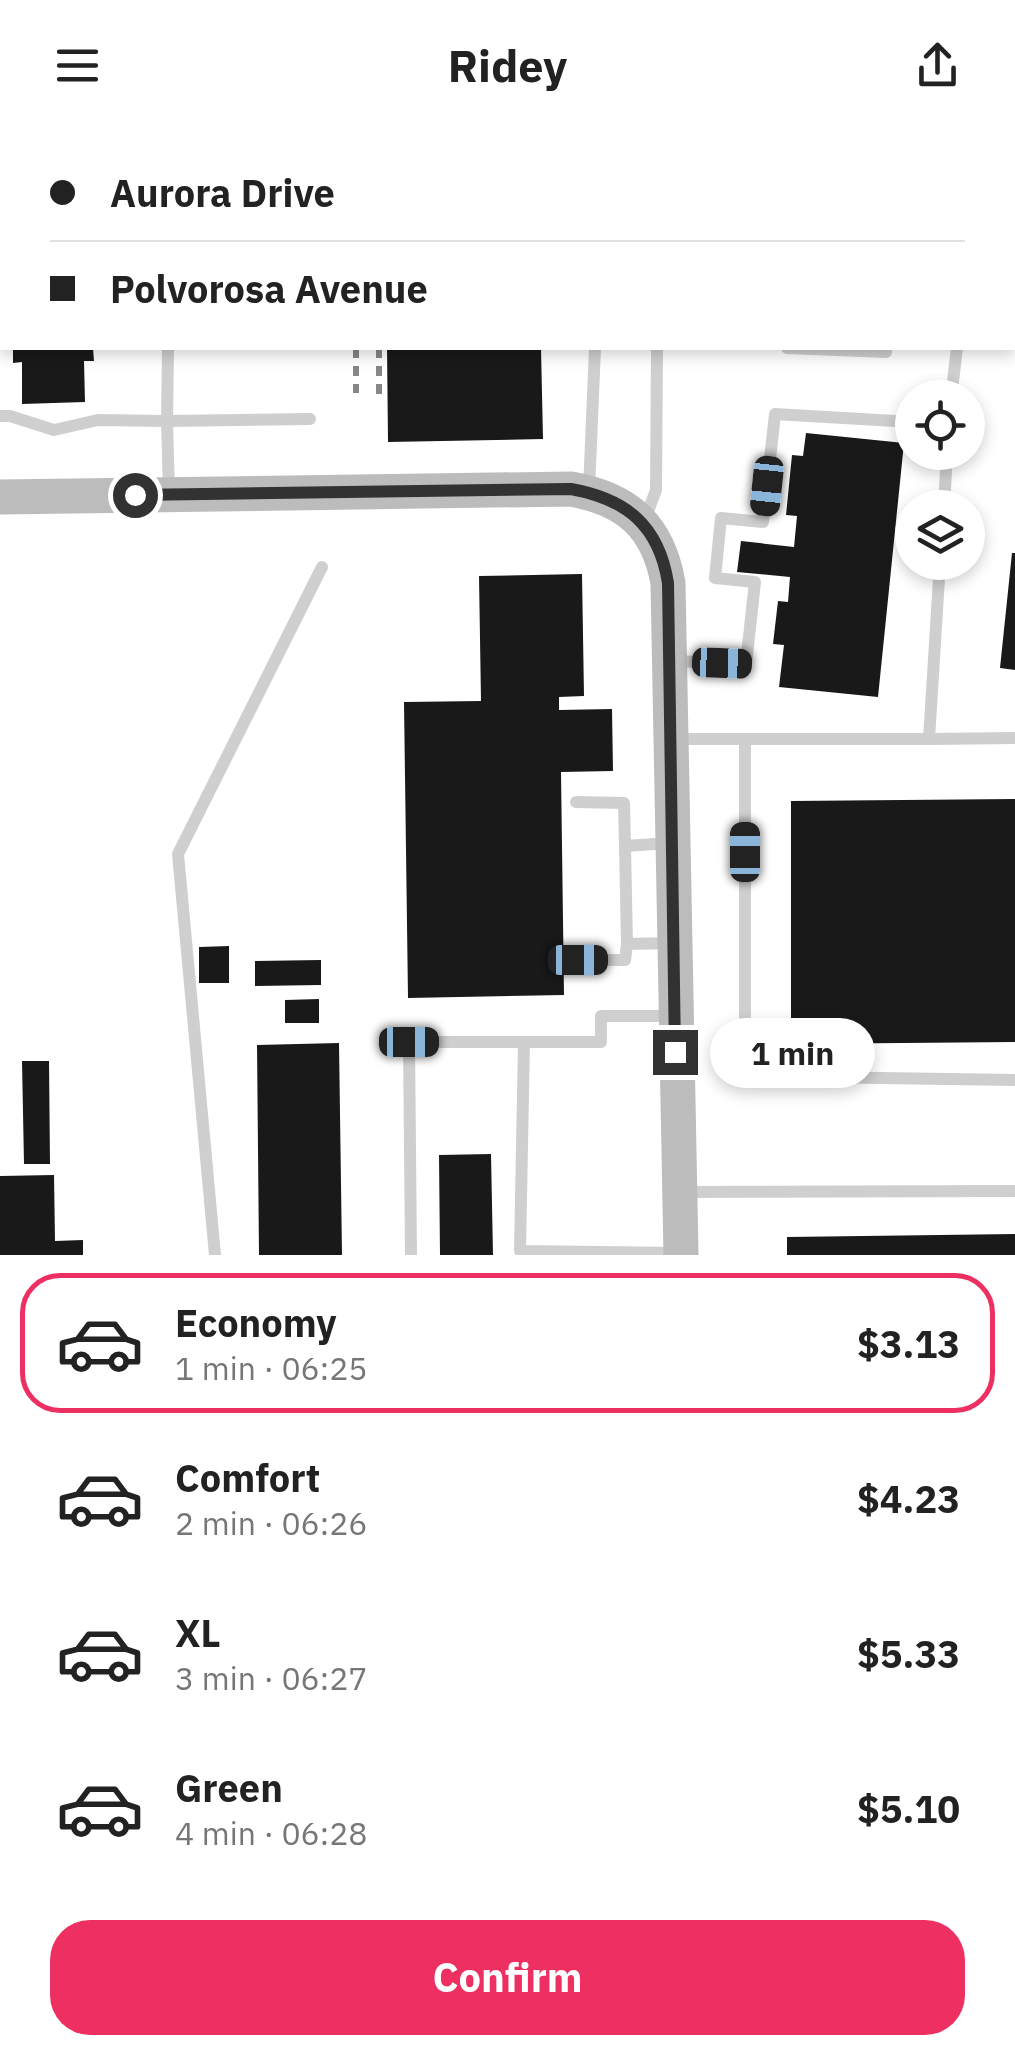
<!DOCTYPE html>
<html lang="en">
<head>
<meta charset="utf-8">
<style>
	:root { --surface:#fff; --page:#f2f2f2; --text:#222; --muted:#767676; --line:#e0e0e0; --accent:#ed3061 }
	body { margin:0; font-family:"IBM Plex Sans",sans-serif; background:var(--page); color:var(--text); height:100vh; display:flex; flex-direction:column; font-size:38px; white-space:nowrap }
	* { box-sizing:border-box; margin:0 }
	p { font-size:32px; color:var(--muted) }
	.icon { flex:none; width:55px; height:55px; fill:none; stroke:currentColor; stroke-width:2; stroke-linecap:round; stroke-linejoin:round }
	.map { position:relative; height:1125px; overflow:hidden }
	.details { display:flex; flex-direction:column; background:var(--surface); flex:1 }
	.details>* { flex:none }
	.banner { position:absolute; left:0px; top:0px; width:1015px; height:220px; box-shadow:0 5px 15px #0003; display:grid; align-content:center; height:220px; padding:0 50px; background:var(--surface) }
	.buttons { position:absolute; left:895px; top:250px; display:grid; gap:20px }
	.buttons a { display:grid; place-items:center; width:90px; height:90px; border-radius:50%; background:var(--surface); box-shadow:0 5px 15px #0003; font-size:50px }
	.end { position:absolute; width:45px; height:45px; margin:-22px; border:12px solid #323232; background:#fff; box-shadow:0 0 0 5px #fff }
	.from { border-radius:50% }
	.bubble { position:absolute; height:70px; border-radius:35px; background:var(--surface); box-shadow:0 5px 15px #0003; font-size:32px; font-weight:700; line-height:70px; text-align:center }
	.car { position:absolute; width:30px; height:60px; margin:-30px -15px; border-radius:12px; box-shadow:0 0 8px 2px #0007; background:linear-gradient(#222 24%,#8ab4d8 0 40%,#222 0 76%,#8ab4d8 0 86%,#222 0) }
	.banner b { display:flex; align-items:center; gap:35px; height:95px; font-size:38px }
	.banner b+b { border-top:2px solid var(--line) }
	.banner i { width:25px; height:25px; background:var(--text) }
	ul { padding:18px 0 0; list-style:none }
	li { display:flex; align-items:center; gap:30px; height:140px; margin:0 20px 15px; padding:0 30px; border:5px solid transparent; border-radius:40px }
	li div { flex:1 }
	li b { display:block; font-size:38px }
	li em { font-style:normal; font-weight:700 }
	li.current { border-color:var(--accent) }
	li>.icon { width:90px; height:90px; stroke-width:1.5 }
	.cta { display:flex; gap:20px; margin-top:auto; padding:20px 50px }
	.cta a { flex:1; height:115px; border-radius:40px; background:var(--accent); color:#fff; font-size:40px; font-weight:700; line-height:115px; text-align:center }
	header { display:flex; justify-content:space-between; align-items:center; height:130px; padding:0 50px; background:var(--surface); font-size:45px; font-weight:700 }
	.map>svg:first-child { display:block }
</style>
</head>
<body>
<header><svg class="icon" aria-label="menu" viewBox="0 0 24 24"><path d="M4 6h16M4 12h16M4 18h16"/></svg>Ridey<svg class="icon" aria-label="share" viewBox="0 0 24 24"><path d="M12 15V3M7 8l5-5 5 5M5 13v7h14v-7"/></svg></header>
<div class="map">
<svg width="1015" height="1125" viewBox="0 0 1015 1125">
	<rect width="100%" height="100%" fill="#fff"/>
	<!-- building -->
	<path fill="#191919" d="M 13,218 L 93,218 L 94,231 L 84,231 L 85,272 L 22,274 L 22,232 L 13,233 Z
		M 387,218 L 541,218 L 543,309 L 388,312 Z
		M 806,303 L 904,313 L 878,567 L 779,557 L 784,515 L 773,514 L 778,471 L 788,472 L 790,447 L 737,442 L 741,411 L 794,417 L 797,386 L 786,385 L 792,325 L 803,326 Z
		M 1012,423 L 1015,423 L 1015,540 L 1000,538 Z
		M 582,444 L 584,566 L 559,567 L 559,580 L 612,579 L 613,641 L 561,642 L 564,865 L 408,868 L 404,572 L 481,571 L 479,446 Z
		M 1015,669 L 1015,912 L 791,914 L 791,671 Z
		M 229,816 L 229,853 L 199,853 L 199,817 Z
		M 321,830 L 321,855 L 255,856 L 255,831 Z
		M 319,869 L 319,893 L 285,893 L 285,870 Z
		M 339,913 L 342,1125 L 259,1125 L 257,915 Z
		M 22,931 L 49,931 L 50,1034 L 24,1034 Z
		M 491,1024 L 493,1125 L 440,1125 L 439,1025 Z
		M 54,1045 L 55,1111 L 83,1110 L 83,1125 L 0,1125 L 0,1046 Z
		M 1015,1104 L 1015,1125 L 787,1125 L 787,1107 Z"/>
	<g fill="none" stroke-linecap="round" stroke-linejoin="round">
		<!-- lane -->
		<path stroke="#cfcfcf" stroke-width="12" d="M 154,0 L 155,2
			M 654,0 L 654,2
			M 978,2 L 978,0
			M 787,218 L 886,222 L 886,218
			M 951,268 L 957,218
			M 0,286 L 10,286 L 54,300 L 98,290 L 167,291 L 168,218
			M 589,360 L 595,218
			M 169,362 L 167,291 L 310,289
			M 944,378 L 947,322
			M 644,392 L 656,360 L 657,218
			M 940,432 L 929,609 L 745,609 L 745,946 L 1015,950
			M 673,531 L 746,534 L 755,452 L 715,448 L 721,388 L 763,392 L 775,284 L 912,292
			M 673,609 L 745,609
			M 929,609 L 1015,608
			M 576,672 L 624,673 L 625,716
			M 670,713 L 625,716 L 627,814 L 673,813
			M 578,830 L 625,830 L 627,814
			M 672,886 L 601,886 L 601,912 L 524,912 L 520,1121 L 678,1123
			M 683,1062 L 1015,1061
			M 215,1125 L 178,724 L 322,437
			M 411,1125 L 409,912 L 524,912"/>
		<!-- secondary -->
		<path stroke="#bcbcbc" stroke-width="35" d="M 0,367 L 571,359 C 627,369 658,396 668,453 L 681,1125"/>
		<!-- rail -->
		<path stroke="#878787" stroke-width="6" stroke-dasharray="10 8" stroke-linecap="butt" d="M 354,0 L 354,2
			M 378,0 L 379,2
			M 356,218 L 356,263
			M 379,218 L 379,268"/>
	</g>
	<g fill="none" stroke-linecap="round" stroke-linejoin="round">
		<!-- route -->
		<path stroke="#323232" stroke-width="12" d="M 135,365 L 571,359 C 627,369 659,396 668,453 L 675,922"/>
	</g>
</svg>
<div class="buttons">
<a><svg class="icon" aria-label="locate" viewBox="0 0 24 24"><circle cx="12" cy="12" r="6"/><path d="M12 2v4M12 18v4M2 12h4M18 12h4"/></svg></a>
<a><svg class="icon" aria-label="layers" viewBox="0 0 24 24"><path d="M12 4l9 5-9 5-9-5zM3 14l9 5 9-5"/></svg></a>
</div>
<i class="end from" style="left:135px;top:365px"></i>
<i class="end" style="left:675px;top:922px"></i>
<div class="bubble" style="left:710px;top:888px;width:165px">1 min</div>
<i class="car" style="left:767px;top:356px;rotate:186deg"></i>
<i class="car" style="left:722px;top:533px;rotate:92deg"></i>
<i class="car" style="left:745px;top:722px;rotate:0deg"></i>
<i class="car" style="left:578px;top:830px;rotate:90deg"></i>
<i class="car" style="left:409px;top:912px;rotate:90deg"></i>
<div class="banner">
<b><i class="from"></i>Aurora Drive</b>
<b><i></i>Polvorosa Avenue</b>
</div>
</div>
<section class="details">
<ul>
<li class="current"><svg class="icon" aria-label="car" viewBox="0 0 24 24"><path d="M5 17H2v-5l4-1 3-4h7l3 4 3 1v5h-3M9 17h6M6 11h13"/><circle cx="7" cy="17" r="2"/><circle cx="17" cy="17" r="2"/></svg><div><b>Economy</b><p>1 min · 06:25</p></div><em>$3.13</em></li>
<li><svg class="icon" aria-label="car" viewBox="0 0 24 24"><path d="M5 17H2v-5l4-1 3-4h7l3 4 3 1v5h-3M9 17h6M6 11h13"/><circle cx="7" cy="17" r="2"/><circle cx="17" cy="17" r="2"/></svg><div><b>Comfort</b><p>2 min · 06:26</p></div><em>$4.23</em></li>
<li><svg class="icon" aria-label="car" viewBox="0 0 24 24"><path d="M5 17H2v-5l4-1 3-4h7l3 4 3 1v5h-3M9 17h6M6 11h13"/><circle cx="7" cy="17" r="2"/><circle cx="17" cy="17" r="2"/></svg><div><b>XL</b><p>3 min · 06:27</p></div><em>$5.33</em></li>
<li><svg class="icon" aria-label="car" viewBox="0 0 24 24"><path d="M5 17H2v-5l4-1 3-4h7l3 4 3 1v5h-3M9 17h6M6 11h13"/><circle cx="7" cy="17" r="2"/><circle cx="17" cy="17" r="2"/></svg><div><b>Green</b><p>4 min · 06:28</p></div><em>$5.10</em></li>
</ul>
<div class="cta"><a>Confirm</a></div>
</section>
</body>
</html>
